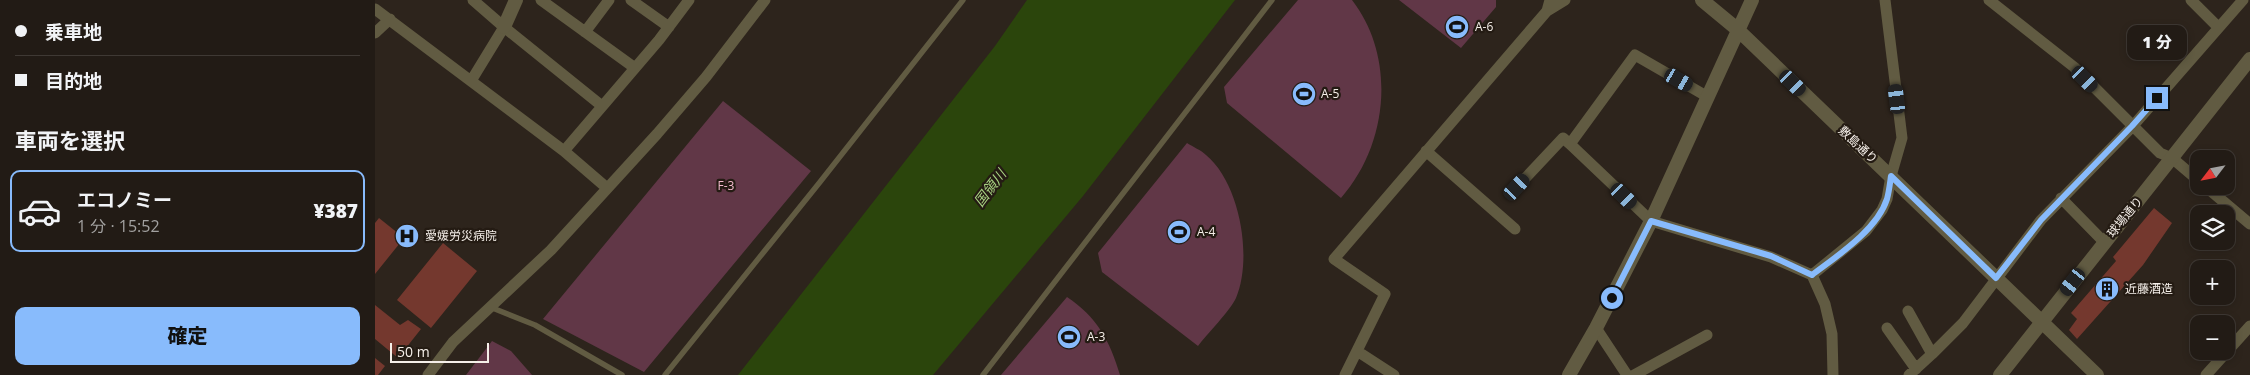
<!DOCTYPE html>
<html lang="ja">
<head>
<meta charset="utf-8">
<style>
	:root { --surface:#221b15; --page:#2e2822; --text:#f1f3f6; --muted:#a2a1a0; --line:#3f3934; --accent:#88bbfc }
	body { margin:0; font-family:"Open Sans","Noto Sans JP",sans-serif; background:var(--page); color:var(--text); height:100vh; display:flex; flex-direction:column; font-size:19px; white-space:nowrap }
	* { box-sizing:border-box; margin:0 }
	p { font-size:16px; color:var(--muted) }
	.icon { flex:none; width:28px; height:28px; fill:none; stroke:currentColor; stroke-width:2; stroke-linecap:round; stroke-linejoin:round }
	.map { position:relative; flex:1; overflow:hidden }
	.details { display:flex; flex-direction:column; background:var(--surface); width:375px }
	.details>* { flex:none }
	.top-card { display:grid; align-content:center; height:110px; padding:0 15px; background:var(--surface) }
	.needle { width:32px; rotate:238deg }
	.controls { position:absolute; left:1815px; top:150px; display:grid; gap:10px }
	.controls a { display:grid; place-items:center; width:45px; height:45px; border-radius:10px; background:var(--surface); box-shadow:0 2px 8px #0003,0 0 0 1px var(--line); font-size:25px }
	.scale { position:absolute; left:15px; bottom:12px; width:99px; box-sizing:border-box; padding-left:5px; border:2px solid #f5efe9; border-top:0; font-size:14px; line-height:18px; white-space:nowrap; color:#f5efe9; -webkit-text-stroke:4px #241b13; paint-order:stroke }
	.end { position:absolute; width:22px; height:22px; margin:-11px; border:6px solid #88bbfc; background:#111; box-shadow:0 0 0 2px #111 }
	.from { border-radius:50% }
	.bubble { position:absolute; height:35px; border-radius:10px; background:var(--surface); box-shadow:0 2px 8px #0003,0 0 0 1px var(--line); font-size:16px; font-weight:800; line-height:35px; text-align:center }
	.car { position:absolute; width:15px; height:30px; margin:-15px -8px; border-radius:6px; box-shadow:0 0 4px 1px #0007; background:linear-gradient(#222 24%,#8ab4d8 0 40%,#222 0 76%,#8ab4d8 0 86%,#222 0) }
	.top-card b { display:flex; align-items:center; gap:18px; height:48px; font-size:19px }
	.top-card b+b { border-top:1px solid var(--line) }
	.top-card i { width:12px; height:12px; background:var(--text) }
	ul { padding:0; list-style:none }
	li { display:flex; align-items:center; gap:15px; height:82px; margin:0 10px 8px; padding:0 5px; border:2px solid transparent; border-radius:10px }
	li div { flex:1 }
	li b { display:block; font-size:19px }
	li em { font-style:normal; font-weight:800 }
	li.active { border-color:var(--accent) }
	li>.icon { width:45px; height:45px; stroke-width:1.5 }
	h2 { padding:0 15px; font-size:22px; line-height:60px }
	.cta { display:flex; gap:10px; margin-top:auto; padding:10px 15px }
	.cta a { flex:1; height:58px; border-radius:10px; background:var(--accent); color:#111; font-size:20px; font-weight:800; line-height:58px; text-align:center }
	main { display:flex; flex:1; min-height:0 }
	.map>svg:first-child { display:block }
</style>
</head>
<body>
<main>
<section class="details">
<div class="top-card">
<b><i class="from"></i>乗車地</b>
<b><i></i>目的地</b>
</div>
<h2>車両を選択</h2>
<ul>
<li class="active"><svg class="icon" aria-label="car" viewBox="0 0 24 24"><path d="M5 17H2v-5l4-1 3-4h7l3 4 3 1v5h-3M9 17h6M6 11h13"/><circle cx="7" cy="17" r="2"/><circle cx="17" cy="17" r="2"/></svg><div><b>エコノミー</b><p>1 分 · 15:52</p></div><em>¥387</em></li>
</ul>
<div class="cta"><a>確定</a></div>
</section>
<div class="map">
<svg width="1875" height="375" viewBox="0 0 1875 375">
	<rect width="100%" height="100%" fill="#2d241c"/>
	<!-- green -->
	<path fill="#613747" d="M 923,0 L 977,0 C 1022,58 1013,145 966,198 L 852,103 L 849,87 Z
		M 1024,0 L 1121,0 L 1121,7 L 1086,48 Z
		M 348,101 L 436,171 L 269,372 L 168,319 Z
		M 812,143 C 818,147 826,150 831,155 C 865,183 878,258 861,298 C 855,311 832,334 823,346 L 727,272 L 723,253 Z
		M 692,297 C 722,317 735,341 745,375 L 626,375 Z
		M 117,341 L 136,351 L 157,375 L 91,375 Z"/>
	<!-- water -->
	<path fill="#2b450c" d="M 652,0 L 860,0 L 708,196 L 558,375 L 363,375 L 620,46 Z"/>
	<!-- building -->
	<path fill="#74382e" d="M 1779,208 L 1797,223 L 1768,265 L 1702,339 L 1694,330 L 1702,319 L 1696,313 L 1741,261 L 1738,257 Z
		M 4,218 L 29,238 L 0,274 L 0,223 Z
		M 68,243 L 102,271 L 56,328 L 22,300 Z
		M 0,305 L 25,325 L 33,320 L 46,329 L 23,358 L 0,339 Z
		M 0,358 L 10,366 L 3,375 L 0,375 Z"/>
	<g fill="none" stroke-linecap="round" stroke-linejoin="round">
		<!-- service -->
		<path stroke="#615b42" stroke-width="5.5" d="M 115,307 L 160,325 L 247,375
			M 290,375 L 445,182 L 588,0
			M 608,375 L 897,0"/>
		<!-- minor -->
		<path stroke="#615b42" stroke-width="11" d="M 98,0 L 129,27 L 227,106
			M 166,0 L 260,68
			M 256,0 L 294,27
			M 1614,0 L 1699,67 L 1785,153 L 1797,158 L 1824,181
			M 1816,0 L 1843,27
			M 0,9 L 189,151
			M 1172,11 L 1190,0
			M 210,32 L 234,0
			M 0,33 L 15,19
			M 96,81 L 129,27
			M 1333,97 L 1260,55 L 1195,144 L 1276,221 L 1396,257 L 1437,275 L 1450,304 L 1457,334 L 1458,375
			M 1051,151 L 1140,229
			M 1830,186 L 1875,224
			M 1142,187 L 1188,138 L 1195,144
			M 232,188 L 189,151 L 284,40 L 314,0
			M 1686,198 L 1729,242
			M 1437,275 L 1491,231 L 1507,210 L 1512,199 L 1516,176 L 1527,138 L 1510,0
			M 1533,311 L 1557,354 L 1534,375
			M 1221,328 L 1252,375
			M 1512,328 L 1541,369
			M 982,351 L 1019,375
			M 1557,354 L 1588,323 L 1666,220 L 1757,127 L 1868,0
			M 53,375 L 78,342 L 176,250 L 282,134 L 331,77 L 390,0
			M 970,375 L 1010,294 L 959,259 L 1172,11 L 1175,0
			M 1259,375 L 1332,335
			M 1831,375 L 1875,326"/>
		<!-- tertiary -->
		<path stroke="#615b42" stroke-width="14" d="M 1327,0 L 1362,29 L 1722,375
			M 129,27 L 141,0
			M 1194,375 L 1221,328 L 1276,221 L 1377,0
			M 1625,375 L 1875,59"/>
	</g>
	<g fill="none" stroke-linecap="round" stroke-linejoin="round">
		<!-- route -->
		<path stroke="#88bbfc" stroke-width="6" d="M 1237,298 L 1276,221 L 1396,256 L 1437,275 C 1462,256 1502,230 1512,199 C 1514,192 1515,183 1516,176 L 1621,278 L 1666,220 L 1757,126 L 1782,98"/>
	</g>
	<!-- icons -->
	<defs>
		<g id="stadium-disc" transform="scale(1.25)"><circle r="9.5" fill="#88bbfc" stroke="#241b13"/><path d="M0-5a6.5 5 0 1 0 0 10a6.5 5 0 1 0 0-10ZM-3.5-1.8h7v3.6h-7Z" fill="#111"/></g>
		<g id="hospital-disc" transform="scale(1.25)"><circle r="9.5" fill="#88bbfc" stroke="#241b13"/><path d="M-5-5h3v3.5h4V-5h3V5h-3V1.5h-4V5h-3Z" fill="#111"/></g>
		<g id="building-disc" transform="scale(1.25)"><circle r="9.5" fill="#88bbfc" stroke="#241b13"/><path d="M-4-6H4V6H1V3H-1V6H-4ZM-2.5-4.3h1.7v1.8h-1.7ZM.8-4.3h1.7v1.8H.8ZM-2.5-1h1.7V.8h-1.7ZM.8-1h1.7V.8H.8Z" fill="#111"/></g>
	</defs>
	<g fill-rule="evenodd">
		<use href="#stadium-disc" x="1082" y="27"/>
		<use href="#stadium-disc" x="929" y="94"/>
		<use href="#stadium-disc" x="804" y="232"/>
		<use href="#hospital-disc" x="32" y="236"/>
		<use href="#building-disc" x="1732" y="289"/>
		<use href="#stadium-disc" x="694" y="337"/>
	</g>
	<g text-anchor="middle" stroke-width="4.5" stroke-linejoin="round" paint-order="stroke">
		<!-- poi labels -->
		<g font-size="12" fill="#f5efe9" stroke="#241b13" text-anchor="start">
			<text x="1100" y="31">A-6</text>
			<text x="946" y="98">A-5</text>
			<text x="822" y="236">A-4</text>
			<text x="50" y="240">愛媛労災病院</text>
			<text x="1750" y="293">近藤酒造</text>
			<text x="712" y="341">A-3</text>
		</g>
		<!-- street labels -->
		<g font-size="12" fill="#f5efe9" stroke="#241b13">
			<text transform="translate(1483 145) rotate(43)" y="4">敷島通り</text>
			<text transform="translate(1750 217) rotate(-51)" y="4">球場通り</text>
		</g>
		<!-- park labels -->
		<g font-size="12" fill="#f4bace" stroke="#241b13">
			<text x="351" y="190">F-3</text>
		</g>
		<!-- water labels -->
		<g font-size="14" font-style="italic" fill="#a9d483" stroke="#241b13">
			<text transform="translate(615 188) rotate(-53)" y="5">国領川</text>
		</g>
	</g>
</svg>
<div class="controls">
<a><svg class="needle" viewBox="-14 -14 28 28"><path d="M0-13l5 13h-10z" fill="#e53935"/><path d="M0 13l5-13h-10z" fill="#a2a1a0"/></svg></a>
<a><svg class="icon" aria-label="layers" viewBox="0 0 24 24"><path d="M12 4l9 5-9 5-9-5zM3 14l9 5 9-5"/></svg></a>
<a>+</a>
<a>−</a>
</div>
<div class="scale">50 m</div>
<i class="end from" style="left:1237px;top:298px"></i>
<i class="end" style="left:1782px;top:98px"></i>
<div class="bubble" style="left:1752px;top:25px;width:60px">1 分</div>
<i class="car" style="left:1710px;top:79px;rotate:135deg"></i>
<i class="car" style="left:1304px;top:80px;rotate:120deg"></i>
<i class="car" style="left:1418px;top:83px;rotate:134deg"></i>
<i class="car" style="left:1522px;top:99px;rotate:353deg"></i>
<i class="car" style="left:1142px;top:187px;rotate:43deg"></i>
<i class="car" style="left:1249px;top:196px;rotate:134deg"></i>
<i class="car" style="left:1698px;top:282px;rotate:218deg"></i>
</div>
</main>
</body>
</html>
